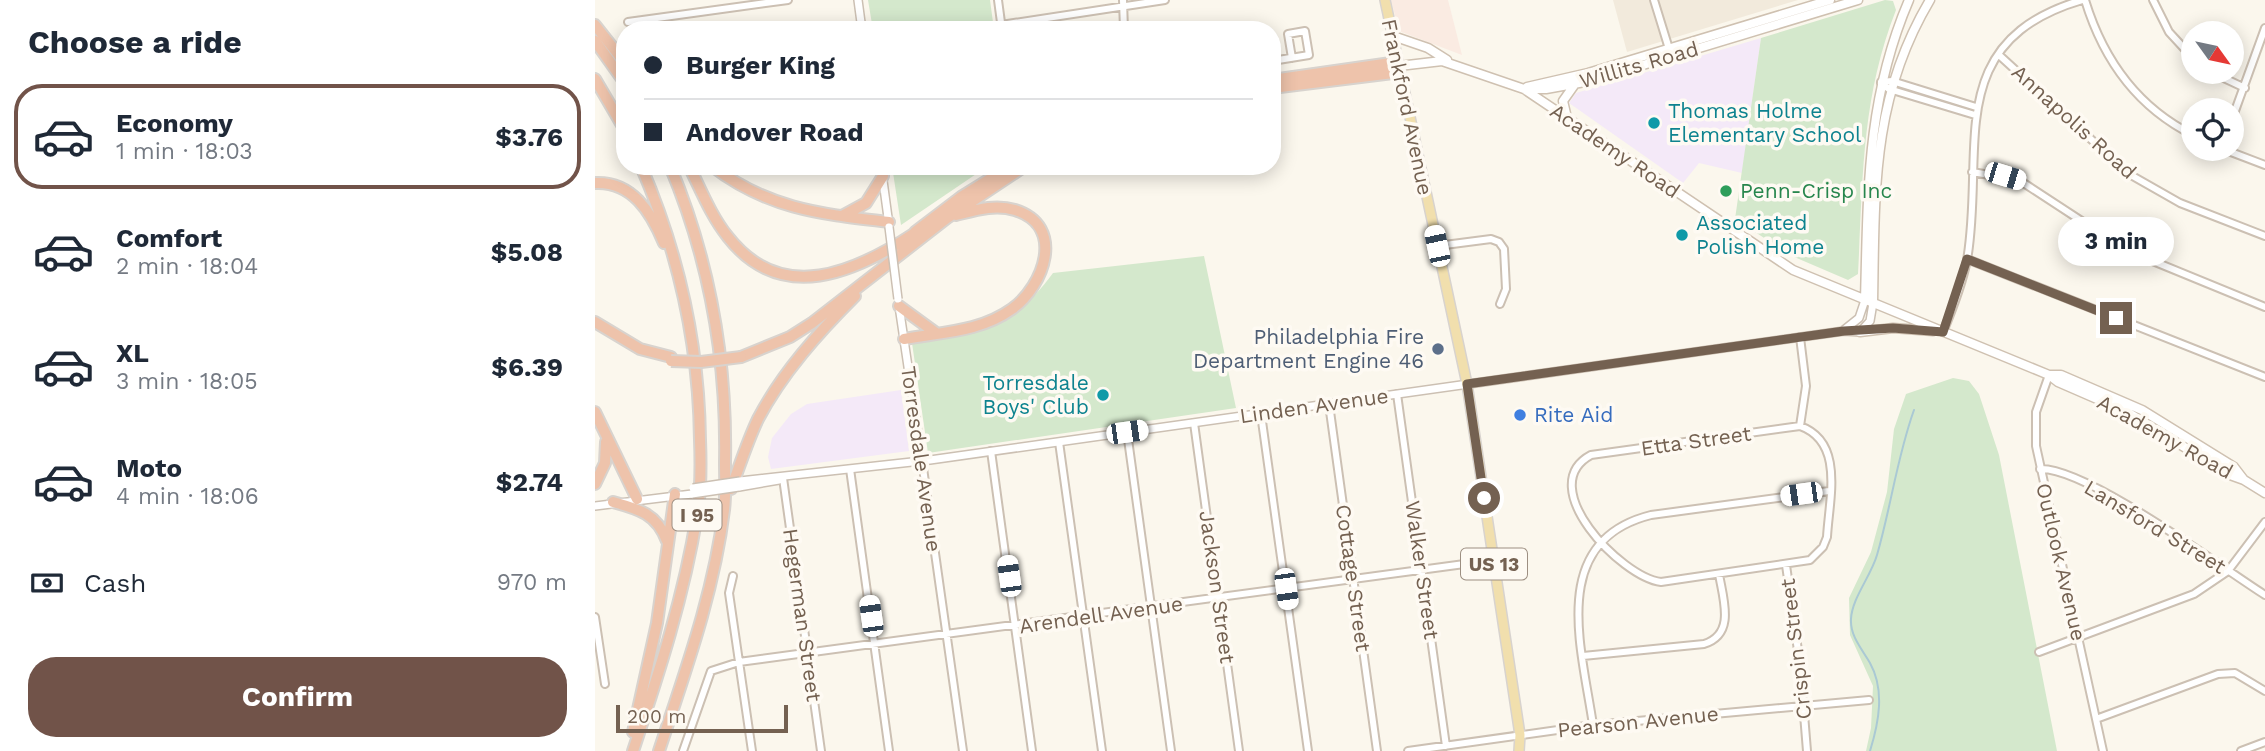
<!DOCTYPE html>
<html lang="en">
<head>
<meta charset="utf-8">
<style>
	:root { --surface:#fff; --page:#f2f2f3; --text:#1f2937; --muted:#747a83; --line:#e0e1e3; --accent:#715349 }
	body { margin:0; font-family:"Work Sans",sans-serif; background:var(--page); color:var(--text); height:100vh; display:flex; flex-direction:column; font-size:26px; white-space:nowrap }
	* { box-sizing:border-box; margin:0 }
	p { font-size:23px; color:var(--muted) }
	.icon { flex:none; width:38px; height:38px; fill:none; stroke:currentColor; stroke-width:2; stroke-linecap:round; stroke-linejoin:round }
	.map { position:relative; flex:1; overflow:hidden }
	.sheet { display:flex; flex-direction:column; background:var(--surface); width:595px }
	.sheet>* { flex:none }
	.banner { position:absolute; left:21px; top:21px; width:665px; height:154px; border-radius:28px; box-shadow:0 4px 18px #0003; display:grid; align-content:center; height:154px; padding:0 28px; background:var(--surface) }
	.needle { width:46px; rotate:123deg }
	.tools { position:absolute; left:1586px; top:21px; display:grid; gap:14px }
	.tools a { display:grid; place-items:center; width:63px; height:63px; border-radius:50%; background:var(--surface); box-shadow:0 4px 18px #0003; font-size:35px }
	.scale { position:absolute; left:21px; bottom:18px; width:172px; box-sizing:border-box; padding-left:7px; border:4px solid #746151; border-top:0; font-size:19px; line-height:24px; white-space:nowrap; color:#746151; -webkit-text-stroke:5px #fefaf3; paint-order:stroke }
	.end { position:absolute; width:32px; height:32px; margin:-16px; border:9px solid #746151; background:#fff; box-shadow:0 0 0 4px #fff }
	.from { border-radius:50% }
	.bubble { position:absolute; height:49px; border-radius:24px; background:var(--surface); box-shadow:0 4px 18px #0003; font-size:23px; font-weight:700; line-height:49px; text-align:center }
	.car { position:absolute; width:21px; height:42px; margin:-21px -10px; border-radius:9px; box-shadow:0 0 5px 2px #0007; background:linear-gradient(#fff 24%,#345 0 40%,#fff 0 76%,#345 0 86%,#fff 0) }
	.banner b { display:flex; align-items:center; gap:24px; height:66px; font-size:26px }
	.banner b+b { border-top:2px solid var(--line) }
	.banner i { width:18px; height:18px; background:var(--text) }
	ul { padding:0; list-style:none }
	li { display:flex; align-items:center; gap:21px; height:105px; margin:0 14px 10px; padding:0 14px; border:4px solid transparent; border-radius:28px }
	li div { flex:1 }
	li b { display:block; font-size:26px }
	li em { font-style:normal; font-weight:700 }
	li.selected { border-color:var(--accent) }
	li>.icon { width:63px; height:63px; stroke-width:1.5 }
	h2 { padding:0 28px; font-size:32px; line-height:84px }
	.pay { display:flex; align-items:center; gap:18px; height:77px; padding:0 28px; font-size:26px }
	.pay p { margin-inline-start:auto }
	.action { display:flex; gap:14px; margin-top:auto; padding:14px 28px }
	.action a { flex:1; height:80px; border-radius:28px; background:var(--accent); color:#fff; font-size:28px; font-weight:700; line-height:80px; text-align:center }
	main { display:flex; flex:1; min-height:0 }
	.map>svg:first-child { display:block }
</style>
</head>
<body>
<main>
<section class="sheet">
<h2>Choose a ride</h2>
<ul>
<li class="selected"><svg class="icon" aria-label="car" viewBox="0 0 24 24"><path d="M5 17H2v-5l4-1 3-4h7l3 4 3 1v5h-3M9 17h6M6 11h13"/><circle cx="7" cy="17" r="2"/><circle cx="17" cy="17" r="2"/></svg><div><b>Economy</b><p>1 min · 18:03</p></div><em>$3.76</em></li>
<li><svg class="icon" aria-label="car" viewBox="0 0 24 24"><path d="M5 17H2v-5l4-1 3-4h7l3 4 3 1v5h-3M9 17h6M6 11h13"/><circle cx="7" cy="17" r="2"/><circle cx="17" cy="17" r="2"/></svg><div><b>Comfort</b><p>2 min · 18:04</p></div><em>$5.08</em></li>
<li><svg class="icon" aria-label="car" viewBox="0 0 24 24"><path d="M5 17H2v-5l4-1 3-4h7l3 4 3 1v5h-3M9 17h6M6 11h13"/><circle cx="7" cy="17" r="2"/><circle cx="17" cy="17" r="2"/></svg><div><b>XL</b><p>3 min · 18:05</p></div><em>$6.39</em></li>
<li><svg class="icon" aria-label="car" viewBox="0 0 24 24"><path d="M5 17H2v-5l4-1 3-4h7l3 4 3 1v5h-3M9 17h6M6 11h13"/><circle cx="7" cy="17" r="2"/><circle cx="17" cy="17" r="2"/></svg><div><b>Moto</b><p>4 min · 18:06</p></div><em>$2.74</em></li>
</ul>
<div class="pay"><svg class="icon" aria-label="cash" viewBox="0 0 24 24"><path d="M3 7h18v10H3z"/><circle cx="12" cy="12" r="2"/></svg>Cash<p>970 m</p></div>
<div class="action"><a>Confirm</a></div>
</section>
<div class="map">
<svg width="1670" height="751" viewBox="0 0 1670 751">
	<rect width="100%" height="100%" fill="#fbf7ed"/>
	<!-- residential -->
	<path fill="#f2eadc" d="M 1018,0 L 1203,0 L 1032,52 Z"/>
	<!-- commercial -->
	<path fill="#faebe2" d="M 796,0 L 853,0 L 867,55 L 804,31 Z"/>
	<!-- education -->
	<path fill="#f4e9f8" d="M 1166,38 L 1147,173 L 1104,163 L 1088,183 L 974,103 L 981,93 Z
		M 306,390 L 314,451 L 176,469 L 173,457 L 177,438 L 196,414 L 212,404 Z"/>
	<!-- green -->
	<path fill="#d4e8cc" d="M 273,0 L 395,0 L 399,30 L 278,30 Z
		M 1290,0 L 1298,1 L 1301,10 C 1266,99 1268,180 1263,274 L 1253,280 L 1197,256 L 1140,219 L 1166,38 Z
		M 297,166 L 393,166 L 306,225 Z
		M 609,256 L 641,408 L 333,453 L 317,343 C 379,335 419,327 458,273 Z
		M 1358,378 L 1374,381 L 1384,394 L 1404,455 L 1462,751 L 1271,751 L 1276,728 L 1278,686 L 1255,635 L 1254,598 L 1276,552 L 1292,492 L 1299,429 L 1311,394 Z"/>
	<g fill="none" stroke-linecap="round" stroke-linejoin="round">
		<!-- stream -->
		<path stroke="#aac9d4" stroke-width="2" d="M 1275,751 C 1284,722 1290,690 1275,663 C 1267,649 1255,636 1256,619 C 1257,598 1276,576 1282,555 C 1296,507 1302,457 1319,410"/>
		<!-- minor casing -->
		<g stroke="#ccc0b3" stroke-width="10">
			<path id="minor" d="M 403,0 L 407,30
				M 528,0 L 529,30
				M 1059,0 L 1075,52
				M 1490,0 C 1508,59 1542,107 1598,135
				M 1558,0 L 1574,32 L 1598,58
				M 33,22 L 193,0
				M 406,25 L 570,0
				M 1404,55 L 1534,174 L 1585,203 L 1670,236
				M 677,61 L 714,55 L 710,31 L 693,34 L 697,58
				M 1616,72 L 1650,88
				M 1286,82 L 1297,81 L 1381,107
				M 1286,83 L 1294,89 L 1380,115
				M 1636,122 L 1670,28
				M 1628,149 L 1670,165
				M 1377,172 L 1424,180 L 1531,250 L 1670,307
				M 842,246 L 896,239 L 904,242 L 909,249 L 911,289 L 905,304
				M 1372,259 L 1670,377
				M 1348,332 C 1358,308 1367,285 1372,260 C 1391,151 1345,42 1487,0
				M 1205,337 L 1211,386 L 1205,426
				M 1454,375 L 1441,412 L 1441,446 L 1508,751
				M 802,394 L 851,746
				M 734,404 L 782,751
				M 666,414 L 713,751
				M 599,423 L 644,751
				M 1205,426 C 1250,442 1234,499 1232,537 L 1228,547 L 1215,560 L 1066,582 C 1026,577 938,486 996,455 Z
				M 532,432 L 576,751
				M 464,442 L 507,751
				M 396,451 L 437,751
				M 327,461 L 368,751
				M 255,469 L 294,751
				M 1445,469 C 1491,467 1626,567 1670,595
				M 188,478 L 226,751
				M 1191,565 L 1205,665 L 1212,751
				M 138,576 L 134,593 L 157,751
				M 0,617 L 10,684
				M 1444,652 L 1599,594 L 1633,571 L 1670,522
				M 988,656 L 1109,644 C 1141,634 1128,599 1124,574
				M 1501,719 L 1623,674 L 1640,673 L 1670,691
				M 998,725 C 987,649 952,541 1056,515 L 1234,491
				M 88,751 L 116,671 L 144,662 L 899,560
				M 813,751 L 998,725 L 1274,700
				M 1646,751 L 1670,742"/>
		</g>
		<!-- tertiary casing -->
		<g stroke="#ccc0b3" stroke-width="10">
			<path id="tertiary" d="M 263,0 L 267,30
				M 286,166 L 294,225
				M 304,306 L 327,461
				M 1249,330 L 1264,318 L 1270,300
				M 145,481 L 335,460 L 1249,331 L 1265,332 L 1275,321 L 1278,303
				M 144,487 L 184,480
				M 0,506 L 97,494"/>
		</g>
		<!-- secondary casing -->
		<g stroke="#cfc1b1" stroke-width="11">
			<path id="secondary" d="M 798,36 L 833,48 L 852,60
				M 804,66 L 847,61 L 929,89 L 1198,270 L 1454,375 L 1463,382 L 1532,412 L 1635,475 L 1649,480
				M 932,87 L 993,73 L 1235,0
				M 929,89 L 951,89 L 995,81 L 1263,0
				M 972,118 L 968,101 L 980,84
				M 1270,300 C 1273,194 1271,100 1314,0
				M 1278,303 C 1280,193 1276,99 1335,0
				M 1265,332 L 1298,328 L 1338,331
				M 1454,375 L 1466,375 L 1547,410 L 1639,467 L 1649,480 L 1670,493"/>
		</g>
		<!-- primary casing -->
		<g stroke="#d8d3ce" stroke-width="12">
			<path id="primary" d="M 790,0 L 872,384 L 925,735 L 924,751"/>
		</g>
		<!-- motorway casing -->
		<g stroke="#d8d3ce" stroke-width="14">
			<path id="motorway" d="M 0,25 L 30,63
				M 0,41 L 30,83
				M 0,79 L 30,130
				M 677,80 L 796,63 L 804,66
				M 677,88 L 798,73 L 804,66
				M 94,166 C 106,190 116,216 133,237 C 187,306 261,272 320,233
				M 117,166 C 173,209 225,214 294,222
				M 0,183 C 37,181 56,212 69,243
				M 249,215 L 271,203 L 288,176
				M 320,232 L 366,197 L 416,166
				M 304,306 L 341,333
				M 0,322 L 45,349 L 76,357
				M 309,339 C 347,332 385,332 417,309 C 449,286 471,226 420,210 C 400,204 381,210 361,215
				M 146,357 L 195,337 L 217,323 L 352,218 L 430,166
				M 0,412 L 42,499
				M 0,484 L 10,463 L 11,442
				M 136,489 C 145,465 152,442 163,419 C 187,373 224,332 260,296
				M 18,502 C 44,509 62,514 72,541
				M 38,732 L 62,623 L 80,494
				M 38,751 C 64,673 89,596 102,515 C 106,491 106,465 105,440 C 104,344 84,254 46,166
				M 64,751 C 90,672 119,593 129,510 C 131,494 130,478 130,462 C 132,360 115,261 75,166"/>
		</g>
		<!-- minor -->
		<use href="#minor" stroke="#fff" stroke-width="6"/>
		<!-- tertiary -->
		<use href="#tertiary" stroke="#fff" stroke-width="7"/>
		<!-- secondary -->
		<use href="#secondary" stroke="#fff" stroke-width="8"/>
		<!-- primary -->
		<use href="#primary" stroke="#f1dfad" stroke-width="9"/>
		<!-- motorway -->
		<use href="#motorway" stroke="#eec3ab" stroke-width="10"/>
		<!-- tertiary-bridge casing -->
		<g stroke="#ccc0b3" stroke-width="10" stroke-linecap="butt">
			<path id="tertiary-bridge" d="M 294,227 L 303,299
				M 98,488 L 145,481
				M 97,494 L 144,487"/>
		</g>
		<!-- motorway-bridge casing -->
		<g stroke="#d8d3ce" stroke-width="14" stroke-linecap="butt">
			<path id="motorway-bridge" d="M 76,361 L 106,362 L 146,357"/>
		</g>
		<!-- tertiary-bridge -->
		<use href="#tertiary-bridge" stroke="#fff" stroke-width="7"/>
		<!-- motorway-bridge -->
		<use href="#motorway-bridge" stroke="#eec3ab" stroke-width="10"/>
	</g>
	<g fill="none" stroke-linecap="round" stroke-linejoin="round">
		<!-- route -->
		<path stroke="#746151" stroke-width="9" d="M 889,498 L 872,384 L 1249,331 L 1298,328 L 1348,332 L 1372,259 L 1521,318"/>
	</g>
	<!-- markers -->
	<g fill="#0f9aa8" stroke="#fefaf3" stroke-width="2.5">
		<circle cx="1059" cy="123" r="7"/>
		<circle cx="1087" cy="235" r="7"/>
		<circle cx="508" cy="395" r="7"/>
	</g>
	<circle fill="#2e9e5b" stroke="#fefaf3" stroke-width="2.5" cx="1131" cy="191" r="7"/>
	<circle fill="#5c6f8a" stroke="#fefaf3" stroke-width="2.5" cx="843" cy="349" r="7"/>
	<circle fill="#3f7fe0" stroke="#fefaf3" stroke-width="2.5" cx="925" cy="415" r="7"/>
	<g text-anchor="middle" stroke-width="7" stroke-linejoin="round" paint-order="stroke">
		<!-- shield labels -->
		<g fill="#fefaf3" stroke="#9d8f82" stroke-width="2">
			<rect x="77.5" y="499.5" width="49" height="31" rx="5"/>
			<rect x="866" y="548.5" width="66" height="31" rx="5"/>
		</g>
		<g font-size="19" font-weight="bold" fill="#746151">
			<text x="102" y="522">I 95</text>
			<text x="899" y="571">US 13</text>
		</g>
		<!-- street labels -->
		<g font-size="21" fill="#746151" stroke="#fefaf3">
			<text transform="translate(1044 65) rotate(-16)" y="7">Willits Road</text>
			<text transform="translate(812 107) rotate(78)" y="7">Frankford Avenue</text>
			<text transform="translate(1479 122) rotate(42)" y="7">Annapolis Road</text>
			<text transform="translate(1020 151) rotate(34)" y="7">Academy Road</text>
			<text transform="translate(719 406) rotate(-8)" y="7">Linden Avenue</text>
			<text transform="translate(1570 437) rotate(29)" y="7">Academy Road</text>
			<text transform="translate(1101 441) rotate(-8)" y="7">Etta Street</text>
			<text transform="translate(326 459) rotate(82)" y="7">Torresdale Avenue</text>
			<text transform="translate(1560 527) rotate(31)" y="7">Lansford Street</text>
			<text transform="translate(1466 562) rotate(77)" y="7">Outlook Avenue</text>
			<text transform="translate(827 570) rotate(82)" y="7">Walker Street</text>
			<text transform="translate(758 578) rotate(82)" y="7">Cottage Street</text>
			<text transform="translate(622 587) rotate(82)" y="7">Jackson Street</text>
			<text transform="translate(207 615) rotate(82)" y="7">Hegerman Street</text>
			<text transform="translate(506 615) rotate(-8)" y="7">Arendell Avenue</text>
			<text transform="translate(1201 649) rotate(-97)" y="7">Crispin Street</text>
			<text transform="translate(1043 722) rotate(-6)" y="7">Pearson Avenue</text>
		</g>
		<!-- culture labels -->
		<g font-size="21" fill="#0d838f" stroke="#fefaf3" text-anchor="start">
			<text x="1073" y="118">Thomas Holme<tspan x="1073" dy="24">Elementary School</tspan></text>
			<text x="1101" y="230">Associated<tspan x="1101" dy="24">Polish Home</tspan></text>
			<text x="494" y="390" text-anchor="end">Torresdale<tspan x="494" dy="24">Boys' Club</tspan></text>
		</g>
		<!-- leisure labels -->
		<g font-size="21" fill="#27864d" stroke="#fefaf3" text-anchor="start">
			<text x="1145" y="198">Penn-Crisp Inc</text>
		</g>
		<!-- service labels -->
		<g font-size="21" fill="#4e5e75" stroke="#fefaf3" text-anchor="end">
			<text x="829" y="344">Philadelphia Fire<tspan x="829" dy="24">Department Engine 46</tspan></text>
		</g>
		<!-- shop labels -->
		<g font-size="21" fill="#366cbe" stroke="#fefaf3" text-anchor="start">
			<text x="939" y="422">Rite Aid</text>
		</g>
	</g>
</svg>
<div class="tools">
<a><svg class="needle" viewBox="-14 -14 28 28"><path d="M0-13l5 13h-10z" fill="#e53935"/><path d="M0 13l5-13h-10z" fill="#747a83"/></svg></a>
<a><svg class="icon" aria-label="locate" viewBox="0 0 24 24"><circle cx="12" cy="12" r="6"/><path d="M12 2v4M12 18v4M2 12h4M18 12h4"/></svg></a>
</div>
<div class="scale">200 m</div>
<i class="end from" style="left:889px;top:498px"></i>
<i class="end" style="left:1521px;top:318px"></i>
<div class="bubble" style="left:1463px;top:217px;width:116px">3 min</div>
<i class="car" style="left:1410px;top:176px;rotate:107deg"></i>
<i class="car" style="left:842px;top:246px;rotate:348deg"></i>
<i class="car" style="left:532px;top:432px;rotate:82deg"></i>
<i class="car" style="left:1206px;top:494px;rotate:262deg"></i>
<i class="car" style="left:414px;top:576px;rotate:352deg"></i>
<i class="car" style="left:691px;top:589px;rotate:172deg"></i>
<i class="car" style="left:276px;top:616px;rotate:352deg"></i>
<div class="banner">
<b><i class="from"></i>Burger King</b>
<b><i></i>Andover Road</b>
</div>
</div>
</main>
</body>
</html>
